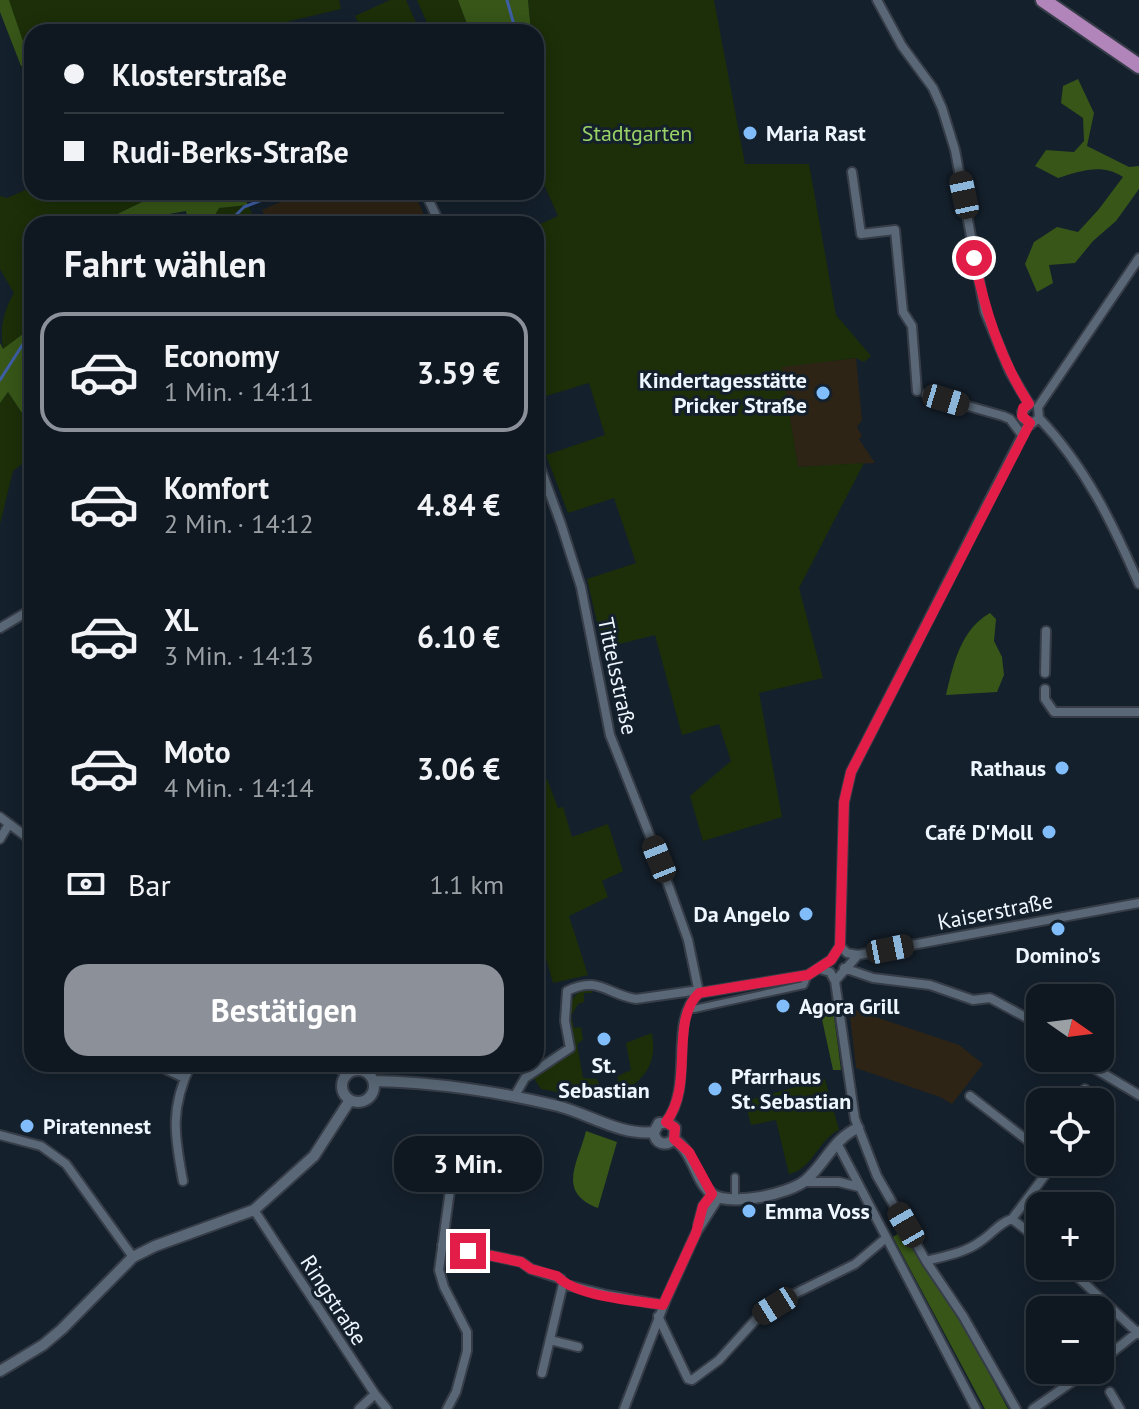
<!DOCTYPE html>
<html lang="de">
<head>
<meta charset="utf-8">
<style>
	:root { --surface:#0f1821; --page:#1d252e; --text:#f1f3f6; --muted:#9ba0a5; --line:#2f373f; --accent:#8c9099 }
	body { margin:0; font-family:"PT Sans",sans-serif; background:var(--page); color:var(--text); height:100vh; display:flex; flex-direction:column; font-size:30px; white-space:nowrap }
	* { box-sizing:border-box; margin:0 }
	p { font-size:26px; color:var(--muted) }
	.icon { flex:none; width:44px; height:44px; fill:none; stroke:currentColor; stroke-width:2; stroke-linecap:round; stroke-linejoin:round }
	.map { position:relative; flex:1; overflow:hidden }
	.side { position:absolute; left:24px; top:216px; width:520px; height:856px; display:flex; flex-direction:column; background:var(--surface); border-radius:24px; box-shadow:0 4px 20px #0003,0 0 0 2px var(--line) }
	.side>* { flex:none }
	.top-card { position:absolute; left:24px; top:24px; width:520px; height:176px; border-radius:24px; box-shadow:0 4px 20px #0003,0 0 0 2px var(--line); display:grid; align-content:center; height:176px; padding:0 40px; background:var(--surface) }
	.needle { width:52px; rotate:104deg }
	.buttons { position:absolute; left:1026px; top:984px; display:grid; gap:16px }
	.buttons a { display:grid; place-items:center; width:88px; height:88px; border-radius:16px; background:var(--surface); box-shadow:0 4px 20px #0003,0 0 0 2px var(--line); font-size:40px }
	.end { position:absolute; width:36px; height:36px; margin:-18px; border:10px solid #e11d48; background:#fff; box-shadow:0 0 0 4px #fff }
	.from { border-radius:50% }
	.bubble { position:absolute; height:56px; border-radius:24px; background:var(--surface); box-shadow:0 4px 20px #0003,0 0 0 2px var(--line); font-size:26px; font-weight:600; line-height:56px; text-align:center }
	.car { position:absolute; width:24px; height:48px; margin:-24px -12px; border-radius:10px; box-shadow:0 0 6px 2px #0007; background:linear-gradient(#222 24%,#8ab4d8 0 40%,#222 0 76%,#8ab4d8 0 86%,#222 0) }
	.top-card b { display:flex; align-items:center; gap:28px; height:76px; font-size:30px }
	.top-card b+b { border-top:2px solid var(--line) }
	.top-card i { width:20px; height:20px; background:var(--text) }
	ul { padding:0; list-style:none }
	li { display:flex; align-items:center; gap:24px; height:120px; margin:0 16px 12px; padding:0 24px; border:4px solid transparent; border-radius:24px }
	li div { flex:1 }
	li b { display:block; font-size:30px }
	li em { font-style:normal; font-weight:600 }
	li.on { border-color:var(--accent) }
	li>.icon { width:72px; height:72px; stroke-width:1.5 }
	h2 { padding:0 40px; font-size:36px; line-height:96px }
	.pay { display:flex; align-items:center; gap:20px; height:88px; padding:0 40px; font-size:30px }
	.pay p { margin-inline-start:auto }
	.action { display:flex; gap:16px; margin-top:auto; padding:16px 40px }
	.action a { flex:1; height:92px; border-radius:24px; background:var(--accent); color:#fff; font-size:32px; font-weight:600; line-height:92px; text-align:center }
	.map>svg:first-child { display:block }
</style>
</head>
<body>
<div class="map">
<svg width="1139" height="1409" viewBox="0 0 1139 1409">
	<rect width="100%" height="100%" fill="#14202c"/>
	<!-- education -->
	<path fill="#2d2415" d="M 303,192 L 414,192 L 428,224 L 269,224 L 262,210 Z
		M 856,358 L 862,420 L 857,427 L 862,436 L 859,439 L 875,463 L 798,467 L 781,366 Z
		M 849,1008 L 959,1045 L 983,1064 L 952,1104 L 940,1097 L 856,1068 Z"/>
	<!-- green -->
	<path fill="#1c2f08" d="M 9,0 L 339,0 L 341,9 L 243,32 L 32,32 L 32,77 L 25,78 L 21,66 L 29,62 Z
		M 390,0 L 406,0 L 420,32 L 363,32 L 355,16 Z
		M 417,0 L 458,0 L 470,32 L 431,32 Z
		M 528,0 L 714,0 L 745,164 L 809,164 L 836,315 L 871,356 L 864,362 L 856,358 L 782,367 L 798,467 L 864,463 L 799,588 L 823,678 L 759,693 L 782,817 L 703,841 L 690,796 L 731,761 L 719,724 L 682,735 L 655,635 L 603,648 L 587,579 L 636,563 L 614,498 L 568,513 L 546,455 L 605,435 L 589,383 L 536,399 L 536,337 L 540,335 L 536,324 L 536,226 L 558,216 L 536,166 L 536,32 L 531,32 Z
		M 32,187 L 32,192 L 147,192 L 150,198 L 97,224 L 32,224 L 32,251 L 28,253 L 32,255 L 32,317 L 23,334 L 3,350 C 0,329 3,311 14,293 L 0,269 L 0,196 L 7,198 Z
		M 248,205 L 255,220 L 254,224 L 210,224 L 218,208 Z
		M 8,392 L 32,428 L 32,456 L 13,471 L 0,524 L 0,403 Z
		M 536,767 L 540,780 L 547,779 L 558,808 L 563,807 L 572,837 L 608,824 L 623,871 L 602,881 L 608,897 L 569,916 L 588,975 L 553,983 L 536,924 Z
		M 584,990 L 592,990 L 592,993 L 584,993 L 584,1002 L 578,1004 L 571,1016 L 574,1028 L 581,1027 L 583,1040 L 577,1044 L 583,1078 L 597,1079 L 600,1086 L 617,1084 L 618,1076 L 631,1070 L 626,1043 L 652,1033 C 655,1053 653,1066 639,1080 C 611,1108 577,1095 541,1089 L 533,1077 L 568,1054 C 568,1034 561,998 584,990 Z
		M 825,1079 L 839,1130 C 818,1140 812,1170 789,1174 L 776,1120 L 751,1125 L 745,1101 Z"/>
	<!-- forest -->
	<path fill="#375618" d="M 0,0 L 9,0 L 30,62 L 21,66 L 0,12 Z
		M 458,0 L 528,0 L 531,32 L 470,32 Z
		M 1078,79 L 1094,113 L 1087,146 L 1129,167 L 1139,166 L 1139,189 L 1116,221 L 1093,241 L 1075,263 L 1049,265 L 1053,283 L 1037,292 L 1025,264 L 1034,242 L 1057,227 L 1078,232 L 1099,209 L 1123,177 C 1102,163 1081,171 1058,178 L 1035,166 L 1046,150 L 1074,152 L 1084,141 L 1083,118 L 1061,103 L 1063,86 Z
		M 242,192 L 248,205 L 219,208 L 210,224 L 188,224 L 186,211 L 147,218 L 148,224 L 97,224 L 150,198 Z
		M 32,317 L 32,428 L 8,392 L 0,403 L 0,343 L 3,349 L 23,334 Z
		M 990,613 L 996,619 L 994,641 L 1002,657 L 1004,675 L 997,692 L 946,695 C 953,665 961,629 990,613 Z
		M 833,1008 L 841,1070 L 833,1070 L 820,1010 Z
		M 586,1131 L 617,1142 L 598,1208 C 556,1192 578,1163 586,1131 Z
		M 899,1233 L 905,1246 L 911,1243 L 937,1286 L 960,1318 L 1008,1409 L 985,1409 L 893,1237 Z"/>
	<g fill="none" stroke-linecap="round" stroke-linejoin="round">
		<!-- stream -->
		<path stroke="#3e5fa6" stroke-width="3" d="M 507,0 L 516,32
			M 227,224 L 244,207 L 283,192
			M 0,380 L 32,330"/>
		<!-- pedestrian casing -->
		<g stroke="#363d48" stroke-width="10">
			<path id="pedestrian" d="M 694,1009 L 804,985 L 808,975
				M 735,1201 L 735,1177"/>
		</g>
		<!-- minor casing -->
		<g stroke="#363d48" stroke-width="12">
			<path id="minor" d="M 877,0 L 902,46 L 933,88 L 942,108 L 955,150 L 985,312 L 1010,372 L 1029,404
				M 852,172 L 861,234 L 895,230 L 903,312 L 912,326 L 917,391
				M 425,192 L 440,224
				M 926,394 L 1003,416 L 1010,419 L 1022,435
				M 1038,407 L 1139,258
				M 1039,418 C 1085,466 1113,524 1139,584
				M 1030,423 L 1023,419 L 1022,412 L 1030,404
				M 536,456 L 561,524 L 581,587 L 610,735 L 659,859 L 688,940 L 699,993
				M 0,628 L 32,609
				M 1045,673 L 1046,631
				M 1045,689 L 1045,699 L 1054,712 L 1139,712
				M 0,817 L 32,841
				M 0,839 L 9,824
				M 840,946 L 844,802 L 851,772 L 1026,428 L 1039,418 L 1038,407
				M 840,946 L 847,953 L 858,955 L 1139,903
				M 844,968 L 873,978 L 930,985 L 973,1000 L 990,998 L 1040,1025
				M 820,969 L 830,972 L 835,981 L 855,1119 L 877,1176 L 926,1261 L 963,1316 L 1016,1409
				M 835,981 L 858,955
				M 1077,1058 L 1139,1095
				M 155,1064 L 184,1078
				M 333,1064 L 346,1074
				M 970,1096 L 1040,1150
				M 514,1097 L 525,1078 L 570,1048 L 565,1021 L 567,991 C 598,975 608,995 636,999 L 699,990
				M 1082,1102 L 1085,1089
				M 666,1122 C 695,1085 667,1023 699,993 L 808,975 L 831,960 L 840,946
				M 0,1135 L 41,1146 L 66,1164 L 133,1257
				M 837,1143 L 976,1409
				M 183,1181 C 174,1134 170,1108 191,1064
				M 804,1182 L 839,1182 L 859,1187
				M 254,1210 L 375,1394 L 387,1409
				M 1012,1219 L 1055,1162
				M 1012,1219 L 1040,1241
				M 698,1225 L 703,1206 L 712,1194
				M 442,1245 L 521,1262 L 531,1269 L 561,1279 L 563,1284 L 542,1373
				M 926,1261 C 945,1256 965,1253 981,1241 C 992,1234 1000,1222 1012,1219
				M 1066,1266 L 1139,1334
				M 563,1284 L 607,1295 L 663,1305
				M 658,1316 L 688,1379 L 692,1380 L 719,1360 L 759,1316 L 788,1297 L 855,1264 L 886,1238
				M 550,1340 L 578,1347
				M 1100,1362 L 1139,1331
				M 1110,1392 L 1120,1409
				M 359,1409 L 375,1394
				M 447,1409 L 456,1392 L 467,1351 L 467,1332 L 444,1287 L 439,1270 L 451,1183
				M 624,1409 L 666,1299 L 696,1233 L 719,1197
				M 1033,1409 L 1089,1370"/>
		</g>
		<!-- tertiary casing -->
		<g stroke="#363d48" stroke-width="14">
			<path id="tertiary" d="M342 1086a16 16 0 1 1 32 0a16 16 0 1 1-32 0Z
				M 374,1081 C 433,1082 501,1092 558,1106 C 589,1114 621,1136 654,1132
				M 654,1132 L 659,1123 L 669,1123 L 675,1128 L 674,1139
				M 654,1132 C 655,1144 666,1147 674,1139
				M 674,1139 C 695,1154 695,1181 712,1194 C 730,1207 790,1194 806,1180 C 825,1164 834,1138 858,1128
				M 0,1371 L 43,1345 L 62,1329 L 133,1257 L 155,1246 L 254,1210 L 314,1156 L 350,1100"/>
		</g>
		<!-- primary casing -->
		<g stroke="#363d48" stroke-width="18">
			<path id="primary" d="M 1043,0 L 1139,66"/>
		</g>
		<!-- pedestrian -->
		<use href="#pedestrian" stroke="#596776" stroke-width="6"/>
		<!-- minor -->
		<use href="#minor" stroke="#596776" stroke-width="8"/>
		<!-- tertiary -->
		<use href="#tertiary" stroke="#596776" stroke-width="10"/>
		<!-- primary -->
		<use href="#primary" stroke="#b184ba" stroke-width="14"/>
	</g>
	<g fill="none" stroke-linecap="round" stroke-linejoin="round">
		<!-- route -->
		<path stroke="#e11d48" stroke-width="10" d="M 468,1251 L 521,1262 L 531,1269 L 557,1276 C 576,1297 634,1300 663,1305 L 696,1233 L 703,1206 L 712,1194 L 689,1152 L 674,1139 L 675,1128 L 666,1122 C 695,1085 669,1022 699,993 L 808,975 L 831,960 L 840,946 L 844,802 L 851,772 L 1030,423 L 1022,416 L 1023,408 L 1029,404 C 1000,359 985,310 974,258"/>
	</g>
	<!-- markers -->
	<g fill="#81bdfa" stroke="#14202c" stroke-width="3">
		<circle cx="750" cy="133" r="8"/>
		<circle cx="823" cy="393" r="8"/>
		<circle cx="1062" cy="768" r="8"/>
		<circle cx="1049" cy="832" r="8"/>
		<circle cx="806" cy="914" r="8"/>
		<circle cx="1058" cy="929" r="8"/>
		<circle cx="783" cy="1006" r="8"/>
		<circle cx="604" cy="1039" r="8"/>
		<circle cx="715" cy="1089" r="8"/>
		<circle cx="27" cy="1126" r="8"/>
		<circle cx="749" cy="1211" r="8"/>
	</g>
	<g text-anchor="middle" stroke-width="6" stroke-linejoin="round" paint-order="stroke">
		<!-- park labels -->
		<g font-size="22" fill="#99d267" stroke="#14202c">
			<text x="637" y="141">Stadtgarten</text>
		</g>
		<!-- poi labels -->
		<g font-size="22" font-weight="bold" fill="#eef6ff" stroke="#14202c" text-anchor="start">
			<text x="766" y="141">Maria Rast</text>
			<text x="807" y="388" text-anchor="end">Kindertagesstätte<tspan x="807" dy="25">Pricker Straße</tspan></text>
			<text x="1046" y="776" text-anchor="end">Rathaus</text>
			<text x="1033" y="840" text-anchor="end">Café D'Moll</text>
			<text x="790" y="922" text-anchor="end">Da Angelo</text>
			<text x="1058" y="963" text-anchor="middle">Domino's</text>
			<text x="799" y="1014">Agora Grill</text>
			<text x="604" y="1073" text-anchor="middle">St.<tspan x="604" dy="25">Sebastian</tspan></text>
			<text x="731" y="1084">Pfarrhaus<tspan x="731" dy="25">St. Sebastian</tspan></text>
			<text x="43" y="1134">Piratennest</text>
			<text x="765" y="1219">Emma Voss</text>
		</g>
		<!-- street labels -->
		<g font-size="22" fill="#eef6ff" stroke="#14202c">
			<text transform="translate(618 676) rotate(78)" y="8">Tittelsstraße</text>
			<text transform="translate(995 911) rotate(-11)" y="8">Kaiserstraße</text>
			<text transform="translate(334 1300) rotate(57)" y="8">Ringstraße</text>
		</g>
	</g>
</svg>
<div class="buttons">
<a><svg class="needle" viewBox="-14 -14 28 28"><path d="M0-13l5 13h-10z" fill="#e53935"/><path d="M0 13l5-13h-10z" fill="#9ba0a5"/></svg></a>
<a><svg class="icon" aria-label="locate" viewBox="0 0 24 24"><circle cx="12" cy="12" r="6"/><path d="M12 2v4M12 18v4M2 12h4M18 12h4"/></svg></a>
<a>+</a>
<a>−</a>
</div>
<i class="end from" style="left:974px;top:258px"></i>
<i class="end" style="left:468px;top:1251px"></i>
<div class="bubble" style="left:394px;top:1136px;width:148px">3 Min.</div>
<i class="car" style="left:964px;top:195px;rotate:348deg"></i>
<i class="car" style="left:946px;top:400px;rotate:107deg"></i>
<i class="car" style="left:659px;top:859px;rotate:338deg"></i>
<i class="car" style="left:890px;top:949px;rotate:79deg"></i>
<i class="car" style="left:906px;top:1225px;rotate:330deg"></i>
<i class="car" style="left:775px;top:1306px;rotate:238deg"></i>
<div class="top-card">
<b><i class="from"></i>Klosterstraße</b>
<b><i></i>Rudi-Berks-Straße</b>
</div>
<section class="side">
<h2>Fahrt wählen</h2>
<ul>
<li class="on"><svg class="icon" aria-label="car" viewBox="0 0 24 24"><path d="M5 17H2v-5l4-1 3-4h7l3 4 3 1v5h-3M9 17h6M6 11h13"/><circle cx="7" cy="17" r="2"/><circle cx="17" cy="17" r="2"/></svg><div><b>Economy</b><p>1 Min. · 14:11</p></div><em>3.59 €</em></li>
<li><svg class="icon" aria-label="car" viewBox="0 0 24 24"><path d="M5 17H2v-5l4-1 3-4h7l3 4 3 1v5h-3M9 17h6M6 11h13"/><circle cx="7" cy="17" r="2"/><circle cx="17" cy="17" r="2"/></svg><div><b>Komfort</b><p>2 Min. · 14:12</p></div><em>4.84 €</em></li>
<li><svg class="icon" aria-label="car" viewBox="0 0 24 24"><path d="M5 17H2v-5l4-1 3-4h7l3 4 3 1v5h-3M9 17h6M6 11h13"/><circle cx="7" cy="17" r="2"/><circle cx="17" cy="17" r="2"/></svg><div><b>XL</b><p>3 Min. · 14:13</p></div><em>6.10 €</em></li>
<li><svg class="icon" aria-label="car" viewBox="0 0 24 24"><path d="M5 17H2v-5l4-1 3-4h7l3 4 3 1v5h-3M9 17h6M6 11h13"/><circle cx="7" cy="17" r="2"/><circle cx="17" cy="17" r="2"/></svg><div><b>Moto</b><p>4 Min. · 14:14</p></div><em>3.06 €</em></li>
</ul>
<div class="pay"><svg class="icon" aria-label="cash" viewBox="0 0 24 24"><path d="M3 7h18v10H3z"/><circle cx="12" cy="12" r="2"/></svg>Bar<p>1.1 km</p></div>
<div class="action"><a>Bestätigen</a></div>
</section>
</div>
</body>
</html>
